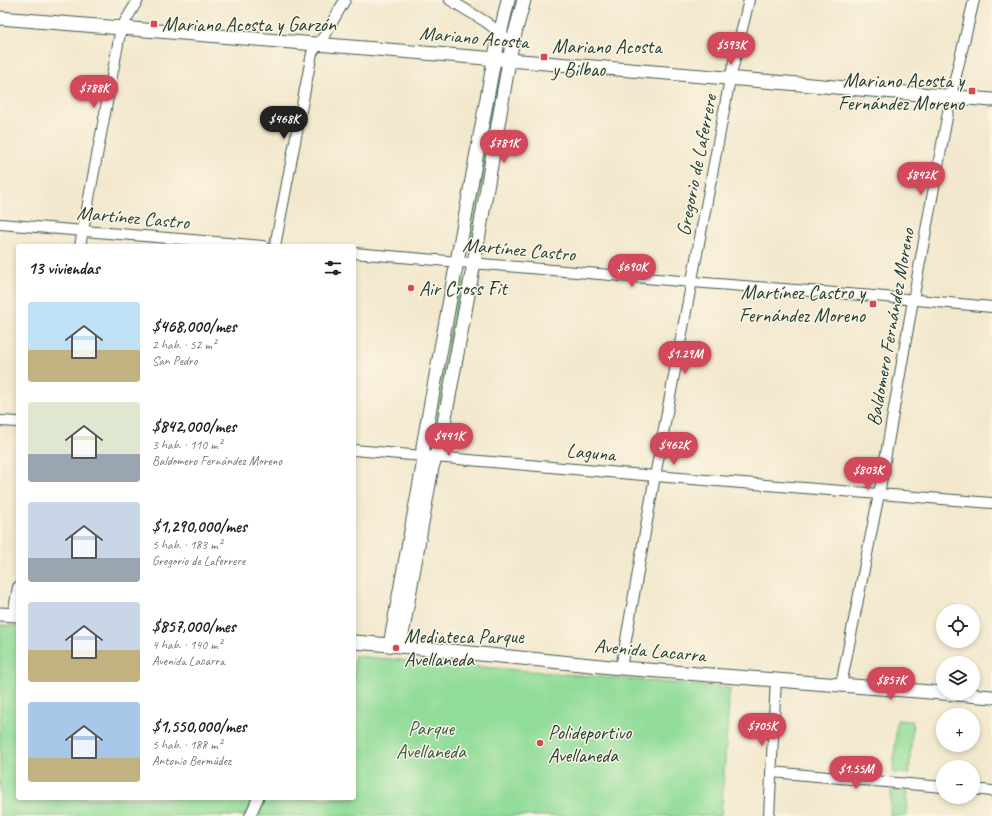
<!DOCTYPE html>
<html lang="es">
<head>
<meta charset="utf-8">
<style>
  :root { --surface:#fff; --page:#f2f2f2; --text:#222; --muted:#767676; --accent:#d1495b }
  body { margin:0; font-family:Caveat,sans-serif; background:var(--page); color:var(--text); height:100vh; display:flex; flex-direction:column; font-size:15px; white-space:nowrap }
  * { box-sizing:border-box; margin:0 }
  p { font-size:13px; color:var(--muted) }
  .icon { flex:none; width:22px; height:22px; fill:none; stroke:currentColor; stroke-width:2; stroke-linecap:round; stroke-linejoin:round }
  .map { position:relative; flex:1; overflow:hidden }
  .sheet { position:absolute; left:16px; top:244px; width:340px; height:556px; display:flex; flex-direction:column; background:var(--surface); border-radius:4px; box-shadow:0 2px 6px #0003 }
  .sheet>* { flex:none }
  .fabs { position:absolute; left:936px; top:604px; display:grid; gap:8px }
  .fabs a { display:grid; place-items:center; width:44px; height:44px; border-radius:50%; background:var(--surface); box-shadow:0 2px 6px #0003; font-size:20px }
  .price { position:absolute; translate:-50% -34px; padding:0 9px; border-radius:14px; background:var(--accent); color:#fff; font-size:13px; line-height:26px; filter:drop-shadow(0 1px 2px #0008) }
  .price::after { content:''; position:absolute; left:50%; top:24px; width:12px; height:9px; margin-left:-6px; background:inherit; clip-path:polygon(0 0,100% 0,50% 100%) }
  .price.current { background:#222; color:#fff }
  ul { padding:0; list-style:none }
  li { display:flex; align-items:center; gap:12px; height:100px; padding:0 12px }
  li span { display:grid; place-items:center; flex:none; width:112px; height:80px; border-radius:4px; color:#555 }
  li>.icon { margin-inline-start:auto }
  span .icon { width:48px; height:48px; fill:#fffc; stroke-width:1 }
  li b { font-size:17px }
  h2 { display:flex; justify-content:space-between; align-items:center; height:48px; padding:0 12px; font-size:17px }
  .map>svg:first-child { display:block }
  .green { fill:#91dc98; stroke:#588c66 }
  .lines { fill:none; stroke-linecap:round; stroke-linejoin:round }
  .minor-casing { stroke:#3f574b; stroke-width:12 }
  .tertiary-casing { stroke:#3f574b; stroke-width:15 }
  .minor { stroke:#fff; stroke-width:10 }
  .tertiary { stroke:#fff; stroke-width:13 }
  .poi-dot { fill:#d1495b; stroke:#fcf5e5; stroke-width:1.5 }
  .labels { text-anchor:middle; stroke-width:3; stroke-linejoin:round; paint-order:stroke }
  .poi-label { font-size:20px; fill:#1f3d34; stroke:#fcf5e5; text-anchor:start }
  .street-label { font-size:20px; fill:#1f3d34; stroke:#fcf5e5 }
  .park-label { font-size:20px; fill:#365d48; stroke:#fcf5e5 }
</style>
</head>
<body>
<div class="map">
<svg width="992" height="816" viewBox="0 0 992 816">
  <rect width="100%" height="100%" fill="#fcf5e5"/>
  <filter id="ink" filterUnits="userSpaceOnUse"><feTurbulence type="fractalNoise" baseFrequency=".025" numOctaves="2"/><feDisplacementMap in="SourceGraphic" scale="8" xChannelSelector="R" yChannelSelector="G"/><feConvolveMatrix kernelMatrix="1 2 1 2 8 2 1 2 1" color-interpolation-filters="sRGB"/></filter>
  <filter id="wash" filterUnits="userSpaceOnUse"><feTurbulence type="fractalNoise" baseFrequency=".012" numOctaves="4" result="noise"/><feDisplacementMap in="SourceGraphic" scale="16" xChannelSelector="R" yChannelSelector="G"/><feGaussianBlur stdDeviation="0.9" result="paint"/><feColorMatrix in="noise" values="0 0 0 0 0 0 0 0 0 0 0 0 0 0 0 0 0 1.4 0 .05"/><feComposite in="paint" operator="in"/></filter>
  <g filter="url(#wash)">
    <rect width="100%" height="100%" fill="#f3e8cd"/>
    <g class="green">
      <polygon points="496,77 501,78 471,247 466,247"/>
      <polygon points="459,279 461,279 465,282 435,438 431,438"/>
      <polygon points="0,625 18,626 18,798 354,798 354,656 730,688 721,816 0,816"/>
      <polygon points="897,720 913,721 909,774 893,773"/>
      <polygon points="891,790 908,791 906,816 890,816"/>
    </g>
  </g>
  <g filter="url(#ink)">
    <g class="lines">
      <defs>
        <g id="minor">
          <polyline points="450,0 486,22 504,36"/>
          <polyline points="0,224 263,246"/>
          <polyline points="80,246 121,28 138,0"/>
          <polyline points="275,246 312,53 324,36 345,0"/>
          <polyline points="354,253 692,282 874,296 992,307"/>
          <polyline points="0,421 18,422"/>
          <polyline points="354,450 655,476 992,503"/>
          <polyline points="13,615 18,587"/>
          <polyline points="621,668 655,476 730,79 749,0"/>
          <polyline points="841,685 879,494 913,300 951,96 974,0"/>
          <polyline points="771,772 943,787"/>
          <polyline points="973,789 992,791"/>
          <polyline points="250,816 258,798"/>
          <polyline points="769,816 776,679"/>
        </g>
        <g id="tertiary">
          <polyline points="0,18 992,100"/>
          <polyline points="0,614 18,615"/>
          <polyline points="354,642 390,645 621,668 943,693"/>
          <polyline points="390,645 423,466 423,446 494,60 508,0"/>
          <polyline points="400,646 432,467 440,444 474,263 512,44 524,0"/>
          <polyline points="944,693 992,697"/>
        </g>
      </defs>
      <use href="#minor" class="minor-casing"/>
      <use href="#tertiary" class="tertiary-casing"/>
      <use href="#minor" class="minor"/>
      <use href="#tertiary" class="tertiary"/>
    </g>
  </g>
  <g class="poi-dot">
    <rect x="150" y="20" width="8" height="8" rx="2"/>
    <rect x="540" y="53" width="8" height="8" rx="2"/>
    <rect x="968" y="87" width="8" height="8" rx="2"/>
    <circle cx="411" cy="288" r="4"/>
    <rect x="869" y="300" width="8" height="8" rx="2"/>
    <circle cx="396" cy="648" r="4"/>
    <circle cx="540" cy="743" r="4"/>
  </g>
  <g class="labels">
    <g class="poi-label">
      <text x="162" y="31">Mariano Acosta y Garzón</text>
      <text x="552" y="53">Mariano Acosta<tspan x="552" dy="23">y Bilbao</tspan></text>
      <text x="964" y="87" text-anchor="end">Mariano Acosta y<tspan x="964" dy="23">Fernández Moreno</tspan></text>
      <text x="419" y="295">Air Cross Fit</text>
      <text x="865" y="299" text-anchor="end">Martínez Castro y<tspan x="865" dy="23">Fernández Moreno</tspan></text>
      <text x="404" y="643">Mediateca Parque<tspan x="404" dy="23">Avellaneda</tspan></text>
      <text x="548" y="739">Polideportivo<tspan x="548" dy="23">Avellaneda</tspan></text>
    </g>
    <g class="street-label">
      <text transform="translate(474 37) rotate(5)" y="7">Mariano Acosta</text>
      <text transform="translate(696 165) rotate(-79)" y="7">Gregorio de Laferrere</text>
      <text transform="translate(133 217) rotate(5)" y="7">Martínez Castro</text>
      <text transform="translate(519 249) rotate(5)" y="7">Martínez Castro</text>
      <text transform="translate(890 327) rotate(-80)" y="7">Baldomero Fernández Moreno</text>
      <text transform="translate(591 452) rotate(5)" y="7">Laguna</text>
      <text transform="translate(650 650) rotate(5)" y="7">Avenida Lacarra</text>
    </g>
    <g class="park-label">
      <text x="431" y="735">Parque<tspan x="431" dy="23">Avellaneda</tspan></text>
    </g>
  </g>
</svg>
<div class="fabs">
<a><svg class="icon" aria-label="locate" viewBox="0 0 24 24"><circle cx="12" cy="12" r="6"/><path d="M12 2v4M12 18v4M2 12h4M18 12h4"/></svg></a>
<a><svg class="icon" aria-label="layers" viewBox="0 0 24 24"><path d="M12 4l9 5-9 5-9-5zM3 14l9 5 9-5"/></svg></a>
<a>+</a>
<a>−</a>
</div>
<b class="price" style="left:731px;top:66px">$593K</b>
<b class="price" style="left:94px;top:109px">$788K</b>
<b class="price current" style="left:284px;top:140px">$468K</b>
<b class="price" style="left:504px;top:164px">$781K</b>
<b class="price" style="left:921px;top:196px">$842K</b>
<b class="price" style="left:632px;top:288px">$690K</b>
<b class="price" style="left:685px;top:375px">$1.29M</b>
<b class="price" style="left:449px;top:457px">$441K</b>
<b class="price" style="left:674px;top:466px">$462K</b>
<b class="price" style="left:868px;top:491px">$803K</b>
<b class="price" style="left:891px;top:701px">$857K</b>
<b class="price" style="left:762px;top:747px">$705K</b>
<b class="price" style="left:856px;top:790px">$1.55M</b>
<section class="sheet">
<h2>13 viviendas<svg class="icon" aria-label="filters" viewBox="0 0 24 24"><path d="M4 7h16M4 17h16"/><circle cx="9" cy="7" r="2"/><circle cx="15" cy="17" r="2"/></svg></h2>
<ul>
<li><span style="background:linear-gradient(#bfe0f5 60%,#c2b280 0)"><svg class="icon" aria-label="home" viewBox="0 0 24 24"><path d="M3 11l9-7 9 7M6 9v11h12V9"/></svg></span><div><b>$468,000/mes</b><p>2 hab. · 52 m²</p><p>San Pedro</p></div></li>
<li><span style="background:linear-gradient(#dfe7d0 65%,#9aa5b1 0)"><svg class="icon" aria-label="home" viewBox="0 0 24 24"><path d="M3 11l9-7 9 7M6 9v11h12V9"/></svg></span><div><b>$842,000/mes</b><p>3 hab. · 110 m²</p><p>Baldomero Fernández Moreno</p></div></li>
<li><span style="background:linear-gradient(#c9d6e8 70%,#9aa5b1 0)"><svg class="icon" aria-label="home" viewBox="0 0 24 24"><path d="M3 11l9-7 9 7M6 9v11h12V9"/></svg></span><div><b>$1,290,000/mes</b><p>5 hab. · 183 m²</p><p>Gregorio de Laferrere</p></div></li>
<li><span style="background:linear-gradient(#c9d6e8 60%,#c2b280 0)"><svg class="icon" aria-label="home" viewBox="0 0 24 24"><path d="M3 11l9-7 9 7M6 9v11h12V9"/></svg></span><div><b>$857,000/mes</b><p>4 hab. · 140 m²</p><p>Avenida Lacarra</p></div></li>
<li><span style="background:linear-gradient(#a9c7e8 70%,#c2b280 0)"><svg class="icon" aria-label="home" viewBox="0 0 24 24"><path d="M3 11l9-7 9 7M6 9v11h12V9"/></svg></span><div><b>$1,550,000/mes</b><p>5 hab. · 188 m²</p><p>Antonio Bermúdez</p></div></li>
</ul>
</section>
</div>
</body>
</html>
